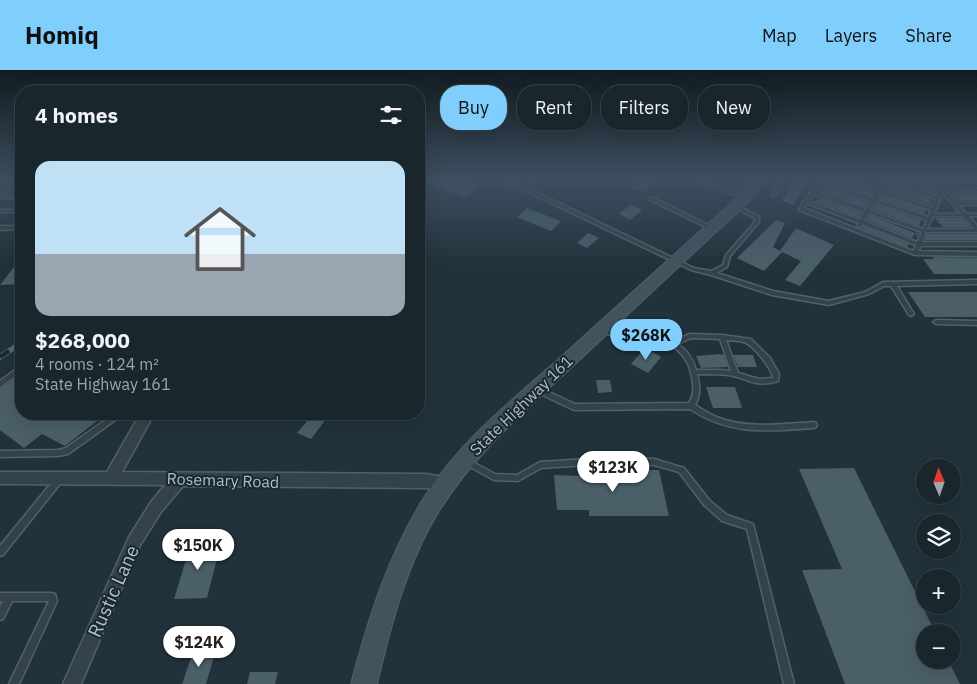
<!DOCTYPE html>
<html lang="en">
<head>
<meta charset="utf-8">
<style>
  :root { --surface:#19262c; --page:#263238; --text:#f1f3f6; --muted:#9fa5a9; --line:#374348; --accent:#7fcefc }
  body { margin:0; font-family:"IBM Plex Sans",sans-serif; background:var(--page); color:var(--text); height:100vh; display:flex; flex-direction:column; font-size:19px; white-space:nowrap }
  * { box-sizing:border-box; margin:0 }
  p { font-size:16px; color:var(--muted) }
  .icon { flex:none; width:28px; height:28px; fill:none; stroke:currentColor; stroke-width:2; stroke-linecap:round; stroke-linejoin:round }
  .map { position:relative; flex:1; overflow:hidden }
  .details { position:absolute; left:15px; top:15px; width:410px; height:335px; display:flex; flex-direction:column; background:var(--surface); border-radius:20px; box-shadow:0 5px 20px #0002,0 0 0 1px var(--line) }
  .details>* { flex:none }
  .guide { position:absolute; left:440px; top:15px; width:461px; height:45px; display:flex; gap:10px }
  .needle { width:32px; rotate:358deg }
  .tools { position:absolute; left:916px; top:389px; display:grid; gap:10px }
  .tools a { display:grid; place-items:center; width:45px; height:45px; border-radius:50%; background:var(--surface); box-shadow:0 5px 20px #0002,0 0 0 1px var(--line); font-size:25px }
  .price { position:absolute; translate:-50% -42px; padding:0 11px; border-radius:18px; background:#fff; color:#222; font-size:16px; line-height:32px; filter:drop-shadow(0 1px 2px #0008) }
  .price::after { content:''; position:absolute; left:50%; top:30px; width:15px; height:11px; margin-left:-8px; background:inherit; clip-path:polygon(0 0,100% 0,50% 100%) }
  .price.selected { background:var(--accent); color:#111 }
  ul { padding:0; list-style:none }
  li { display:grid; align-content:center; gap:10px; height:265px; padding:0 20px }
  li span { display:grid; place-items:center; height:155px; border-radius:15px; color:#555 }
  li>.icon { margin-inline-start:auto }
  span .icon { width:90px; height:90px; fill:#fffc; stroke-width:1 }
  li b { font-size:21px }
  h2 { display:flex; justify-content:space-between; align-items:center; height:60px; padding:0 20px; font-size:21px }
  .chip { padding:0 18px; border-radius:20px; background:var(--surface); box-shadow:0 5px 20px #0002,0 0 0 1px var(--line); font-size:18px; line-height:45px }
  .chip.selected { background:var(--accent); color:#111 }
  header { display:flex; align-items:center; gap:30px; box-sizing:border-box; height:70px; padding:0 25px; background:var(--accent); color:#111 }
  header strong { font-size:24px }
  nav { display:flex; gap:28px; margin-inline-start:auto; font-size:18px }
  .map>svg:first-child { display:block }
  .building { fill:#4b5f69 }
  .lines { fill:none; stroke-linecap:round; stroke-linejoin:round }
  .lane-casing { stroke:#526169; stroke-width:3 }
  .street-casing { stroke:#526169; stroke-width:3 }
  .secondary-casing { stroke:#526169; stroke-width:2 }
  .lane { fill:#34434b; fill-rule:evenodd }
  .street { fill:#34434b; fill-rule:evenodd }
  .secondary { fill:#42535e; fill-rule:evenodd }
  .rail-casing { stroke:#566972; stroke-width:5.5 }
  .rail { stroke:#1a2830; stroke-width:4; stroke-dasharray:11; stroke-linecap:butt }
  .labels { text-anchor:middle; stroke-width:4; stroke-linejoin:round; paint-order:stroke }
  .street-label { font-size:16px; fill:#afbec7; stroke:#1a2830 }
  .near-street-label { font-size:19px; fill:#afbec7; stroke:#1a2830 }
</style>
</head>
<body>
<header>
<strong>Homiq</strong>
<nav><a>Map</a><a>Layers</a><a>Share</a></nav>
</header>
<div class="map">
<svg width="977" height="614" viewBox="0 0 977 614">
  <rect width="100%" height="100%" fill="#21323b"/>
  <g class="building">
    <polygon points="424,110 464,110 479,116 466,127"/>
    <polygon points="639,110 657,110 643,122 630,117"/>
    <polygon points="793,110 806,112 794,135 782,131"/>
    <polygon points="832,110 840,110 873,123 872,126 830,112"/>
    <polygon points="910,114 925,114 937,119 935,123"/>
    <polygon points="889,116 932,130 930,134 886,120"/>
    <polygon points="826,118 868,132 865,137 823,121"/>
    <polygon points="950,122 977,123 977,131 958,130"/>
    <polygon points="881,125 926,140 924,144 880,129"/>
    <polygon points="819,128 862,143 859,148 816,131"/>
    <polygon points="631,134 642,140 630,150 619,144"/>
    <polygon points="876,134 921,150 919,156 873,140"/>
    <polygon points="527,138 561,151 551,161 517,147"/>
    <polygon points="870,145 915,163 919,163 917,167 915,163 912,168 867,150"/>
    <polygon points="935,148 962,148 970,157 943,157"/>
    <polygon points="776,150 785,153 773,177 780,181 796,158 834,175 800,216 785,210 801,191 782,182 764,201 737,188"/>
    <polygon points="863,156 909,174 907,177 862,159"/>
    <polygon points="588,163 599,168 587,178 577,173"/>
    <polygon points="927,164 977,164 977,170 925,170"/>
    <polygon points="933,187 977,188 977,204 934,204 923,189 934,189"/>
    <polygon points="21,196 21,214 0,215 14,197"/>
    <polygon points="908,222 977,222 977,247 925,247"/>
    <polygon points="645,278 661,287 648,303 631,294"/>
    <polygon points="720,284 724,285 728,297 701,298 696,286"/>
    <polygon points="733,285 753,285 757,297 738,297"/>
    <polygon points="21,304 21,344 106,344 65,376 42,364 24,378 0,360 0,319"/>
    <polygon points="596,310 610,310 612,322 598,323"/>
    <polygon points="706,317 735,317 742,338 713,338"/>
    <polygon points="313,344 330,344 311,369 297,363"/>
    <polygon points="854,398 935,562 925,562 925,590 948,590 960,614 845,614 802,500 842,499 799,399"/>
    <polygon points="583,399 659,400 669,446 589,446 589,440 557,440 554,405 584,406"/>
    <polygon points="221,473 207,528 174,529 191,474"/>
    <polygon points="193,582 215,583 206,614 182,614"/>
    <polygon points="250,602 278,602 275,614 247,614"/>
  </g>
  <g class="lines">
    <defs>
      <g id="lane">
        <polygon points="13,110 17,110 3,126 21,126 21,128 0,128 0,123"/>
        <polygon points="499,110 505,110 530,119 529,110 533,110 534,121 694,198 711,201 723,195 726,185 755,152 755,148 733,137 735,136 737,136 759,146 759,152 730,186 727,197 717,203 773,221 829,231 865,222 883,212 977,210 977,214 897,216 914,244 911,246 909,245 891,216 884,216 869,224 829,235 772,225 711,205 691,200 530,123"/>
        <polygon points="695,110 701,110 747,127 745,128 743,128"/>
        <polygon points="780,110 784,110 775,126 771,126 771,125"/>
        <path d="M813 110H819L873 128 876 122 842 110H848L878 120 882 112 878 110H926L929 111 930 110H977V112H933L945 116V118L977 119V121L946 120 956 132 977 133V135H958L966 144H977V146H969L977 156V162H926L922 172H977V176H921L918 181 977 182V186L915 185 799 140V139L818 112ZM886 112H888V114L936 129 932 137 882 121ZM893 112H925L940 118 937 126ZM821 114 871 131 866 139 816 121ZM880 123 931 140 928 147 877 130ZM943 123 961 144H934ZM814 124 865 142 860 150 809 131ZM875 132 927 150 923 159 870 141ZM807 133 858 153 857 156V157H861L862 154 916 175 913 181 804 138ZM869 143 922 162 917 172 864 151ZM933 146H963L974 159H927Z"/>
        <polygon points="650,128 654,128 714,158 712,160 710,159 650,130"/>
        <rect x="0" y="140" width="21" height="2"/>
        <polygon points="0,156 21,156 21,159 0,160"/>
        <polygon points="936,250 977,251 977,255 936,254 933,252"/>
        <path d="M599 260 645 264 659 267 673 271 690 264 722 265 751 269 770 288 779 304 778 311C755 318 750 309 729 305 718 304 708 304 697 304 700 316 701 324 695 335 703 340 711 345 719 348 749 359 783 354 814 352L816 353 817 355 816 357 814 358C767 361 731 366 690 339L574 340 536 322 535 320 536 318 538 317 575 334 689 333C695 324 694 314 691 303 690 299 689 295 687 292 673 264 628 266 601 264H599L598 262ZM691 268 720 269 731 301 720 300H696C693 288 687 281 678 274ZM726 270C732 271 740 270 746 273 754 276 772 299 773 308L759 309 738 303Z"/>
        <polygon points="19,297 21,297 21,302 0,317 0,311"/>
        <polygon points="114,344 122,344 121,346 68,384 58,386 0,387 0,381 58,380 66,378"/>
        <polygon points="619,387 654,389 684,398 710,431 727,445 753,454 794,614 784,614 747,459 722,451 704,435 679,402 654,395 619,393 541,398 518,411 494,410 465,394 463,392 465,390 467,389 469,390 495,404 517,405 540,392"/>
        <polygon points="60,405 63,406 64,408 63,410 3,485 0,486 0,476 57,406"/>
        <polygon points="0,523 52,523 55,524 57,531 19,614 9,614 49,531 12,531 3,549 0,550 0,537 3,531 0,531"/>
      </g>
      <polygon id="street" points="140,344 154,344 122,402 425,404 451,408 453,413 451,418 446,420 425,418 183,416 161,442 139,477 81,614 63,614 129,467 151,432 165,415 0,414 0,402 107,402"/>
      <path id="secondary" d="M752 110H764L749 132C690 185 633 240 575 294 526 340 475 383 439 441 407 493 391 554 377 614H351C368 550 388 485 424 428 459 372 511 331 560 288 620 234 679 180 739 126Z"/>
    </defs>
    <use href="#lane" class="lane-casing"/>
    <use href="#street" class="street-casing"/>
    <use href="#secondary" class="secondary-casing"/>
    <use href="#lane" class="lane"/>
    <use href="#street" class="street"/>
    <use href="#secondary" class="secondary"/>
    <defs>
      <polyline id="rail" points="0,287 21,273"/>
    </defs>
    <use href="#rail" class="rail-casing"/>
    <use href="#rail" class="rail"/>
  </g>
  <linearGradient id="sky" x2="0" y2="1"><stop stop-color="#121c20"/><stop offset="0.56" stop-color="#3d4f60"/><stop offset="1" stop-color="#3d4f60" stop-opacity="0"/></linearGradient>
  <rect width="977" height="196" fill="url(#sky)"/>
  <g class="labels">
    <g class="street-label">
      <text transform="translate(521 335) rotate(-44)" y="6">State Highway 161</text>
      <text transform="translate(223 410) rotate(2)" y="6">Rosemary Road</text>
    </g>
    <g class="near-street-label">
      <text transform="translate(113 521) rotate(-66)" y="7">Rustic Lane</text>
    </g>
  </g>
</svg>
<div class="tools">
<a><svg class="needle" viewBox="-14 -14 28 28"><path d="M0-13l5 13h-10z" fill="#e53935"/><path d="M0 13l5-13h-10z" fill="#9fa5a9"/></svg></a>
<a><svg class="icon" aria-label="layers" viewBox="0 0 24 24"><path d="M12 4l9 5-9 5-9-5zM3 14l9 5 9-5"/></svg></a>
<a>+</a>
<a>−</a>
</div>
<b class="price selected" style="left:646px;top:291px">$268K</b>
<b class="price" style="left:613px;top:423px">$123K</b>
<b class="price" style="left:198px;top:501px">$150K</b>
<b class="price" style="left:199px;top:598px">$124K</b>
<div class="guide">
<a class="chip selected">Buy</a>
<a class="chip">Rent</a>
<a class="chip">Filters</a>
<a class="chip">New</a>
</div>
<section class="details">
<h2>4 homes<svg class="icon" aria-label="filters" viewBox="0 0 24 24"><path d="M4 7h16M4 17h16"/><circle cx="9" cy="7" r="2"/><circle cx="15" cy="17" r="2"/></svg></h2>
<ul>
<li><span style="background:linear-gradient(#bfe0f5 60%,#9aa5b1 0)"><svg class="icon" aria-label="home" viewBox="0 0 24 24"><path d="M3 11l9-7 9 7M6 9v11h12V9"/></svg></span><div><b>$268,000</b><p>4 rooms · 124 m²</p><p>State Highway 161</p></div></li>
</ul>
</section>
</div>
</body>
</html>
